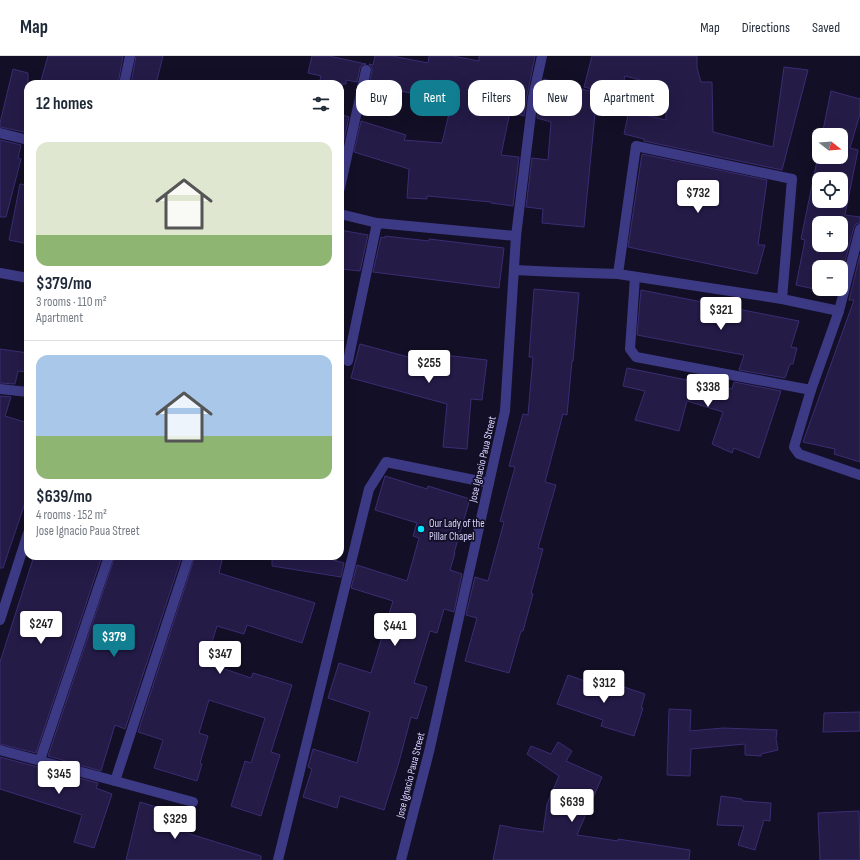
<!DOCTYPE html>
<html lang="en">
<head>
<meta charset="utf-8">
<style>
  :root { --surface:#fff; --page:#f6f6f7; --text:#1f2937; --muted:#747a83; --line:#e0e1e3; --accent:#117e91 }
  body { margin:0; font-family:"Sofia Sans Condensed",sans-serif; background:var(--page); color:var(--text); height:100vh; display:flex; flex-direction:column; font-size:15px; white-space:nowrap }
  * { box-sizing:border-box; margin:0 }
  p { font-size:13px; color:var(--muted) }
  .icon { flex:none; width:22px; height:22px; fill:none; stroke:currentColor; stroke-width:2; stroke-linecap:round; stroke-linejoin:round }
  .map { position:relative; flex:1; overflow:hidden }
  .side { position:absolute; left:24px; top:24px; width:320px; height:480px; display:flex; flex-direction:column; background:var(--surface); border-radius:12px; box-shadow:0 4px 16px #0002 }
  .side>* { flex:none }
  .banner { position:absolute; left:356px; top:24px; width:380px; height:36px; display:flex; gap:8px }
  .needle { width:26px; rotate:107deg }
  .tools { position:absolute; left:812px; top:72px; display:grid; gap:8px }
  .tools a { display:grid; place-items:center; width:36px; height:36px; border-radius:8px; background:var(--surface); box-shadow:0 4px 16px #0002; font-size:20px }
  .price { position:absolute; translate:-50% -34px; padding:0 9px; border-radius:4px; background:#fff; color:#222; font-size:13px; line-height:26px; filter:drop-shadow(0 1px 2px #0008) }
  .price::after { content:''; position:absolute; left:50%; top:24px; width:12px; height:9px; margin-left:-6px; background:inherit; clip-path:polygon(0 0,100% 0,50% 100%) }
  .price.active { background:var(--accent); color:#fff }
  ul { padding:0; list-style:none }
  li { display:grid; align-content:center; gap:8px; height:212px; padding:0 12px }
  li+li { border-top:1px solid var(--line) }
  li span { display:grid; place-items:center; height:124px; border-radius:12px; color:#555 }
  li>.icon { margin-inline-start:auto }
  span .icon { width:72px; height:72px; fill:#fffc; stroke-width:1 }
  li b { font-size:17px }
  h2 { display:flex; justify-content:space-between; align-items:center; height:48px; padding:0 12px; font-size:17px }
  .tag { padding:0 14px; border-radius:12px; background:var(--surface); box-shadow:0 4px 16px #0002; font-size:14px; line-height:36px }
  .tag.active { background:var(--accent); color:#fff }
  header { display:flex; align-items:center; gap:24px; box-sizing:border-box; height:56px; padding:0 20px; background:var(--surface); border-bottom:1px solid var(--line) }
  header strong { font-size:19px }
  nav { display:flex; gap:22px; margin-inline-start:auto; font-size:14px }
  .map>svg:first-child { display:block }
  .building { fill:#241b47; stroke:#3b2d73; fill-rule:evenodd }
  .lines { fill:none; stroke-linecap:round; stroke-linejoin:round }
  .minor { stroke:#3d3a85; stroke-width:10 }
  .poi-dot { fill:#00e5ff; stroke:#130f26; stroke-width:1.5 }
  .labels { text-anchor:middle; stroke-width:3.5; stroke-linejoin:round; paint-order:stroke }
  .street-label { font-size:11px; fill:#d9d4ff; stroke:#130f26 }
  .poi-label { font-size:11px; fill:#d9d4ff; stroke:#130f26; text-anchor:start }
</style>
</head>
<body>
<header>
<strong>Map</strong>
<nav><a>Map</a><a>Directions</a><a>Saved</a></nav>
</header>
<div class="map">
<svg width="860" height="804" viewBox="0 0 860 804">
  <rect width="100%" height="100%" fill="#130f26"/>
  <g class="building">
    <polygon points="48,0 123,0 118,28 40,28"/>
    <polygon points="136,0 163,0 156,28 131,28"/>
    <polygon points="312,0 329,0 366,8 362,9 360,12 357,26 346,24 346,28 319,28 321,20 308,17"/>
    <polygon points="375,0 392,0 428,7 429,0 453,0 479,5 479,0 535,0 527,40 524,60 510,56 501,99 519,101 513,150 491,147 491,146 427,140 427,143 407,142 409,113 354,96 361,65 406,79 404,84 442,87 452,45 369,29 372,15 372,12 369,8 373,9"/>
    <polygon points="592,0 697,0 697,12 701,26 712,26 713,76 773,91 784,11 808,14 782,114 644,85 644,83 624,78 629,55 666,64 666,31 625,20 620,40 584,31"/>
    <polygon points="13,13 28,17 28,60 24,76 0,71 0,67"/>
    <polygon points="544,23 597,37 584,171 542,167 543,153 526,151 532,102 548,104 551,66 537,62 539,42"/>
    <path d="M831 35 860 43V58L850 92 858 94 845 159 860 161V167L856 168 854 171 841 221V211H819V233H838L837 238 796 229 805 184 801 183 819 95V101H841V79H822ZM819 123H841V145H819ZM819 167H841V189H819Z"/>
    <polygon points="340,58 349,61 342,93 340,92"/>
    <polygon points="0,84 21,89 18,102 21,103 6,161 0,161"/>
    <polygon points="642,98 767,124 758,189 765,189 757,218 628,191"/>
    <polygon points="20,128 28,129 28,188 9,184"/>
    <polygon points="340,174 368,179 360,215 340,213"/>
    <polygon points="385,180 429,185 429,183 504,192 499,232 373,216 381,181 385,182"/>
    <polygon points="860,199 860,406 834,398 835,393 803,386 854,244 849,244"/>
    <polygon points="534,233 579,237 573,305 572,305 567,359 563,358 545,426 556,429 538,492 543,493 531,537 533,538 523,575 521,575 509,617 465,605 477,562 466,559 475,521 488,525 504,466 500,465 515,411 509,410 523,358 528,359 533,301 529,301"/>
    <polygon points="641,234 799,265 791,291 797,292 793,308 790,308 785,322 739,314 744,299 637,279"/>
    <polygon points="360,288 434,308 436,298 487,304 482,344 471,343 467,393 443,391 447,348 351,322"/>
    <polygon points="0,293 28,297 28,316 18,315 15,328 0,327"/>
    <polygon points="627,312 732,333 734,326 781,335 759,402 734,392 732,397 712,388 723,356 687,345 679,375 635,364 645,335 623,330"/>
    <polygon points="0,340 11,341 5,360 28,367 28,438 3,512 0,512"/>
    <polygon points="385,420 427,433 428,430 470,443 454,497 455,497 450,514 462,518 454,556 444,553 437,577 430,575 414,627 427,631 417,663 411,661 399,706 384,754 340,740 337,752 303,741 312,713 308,711 313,693 357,707 370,656 328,642 339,607 371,617 393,545 351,532 357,509 407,525 419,482 413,480 417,467 375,454"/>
    <polygon points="34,500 102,500 36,697 0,688 0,606"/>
    <polygon points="115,500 182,500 125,673 115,669 101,715 48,700"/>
    <polygon points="195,500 223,500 219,517 315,547 302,587 247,569 244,578 217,570 207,602 221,606 219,611 251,622 253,617 292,629 271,696 280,699 261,760 231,750 245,705 251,707 265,662 209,644 199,677 208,680 200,707 202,708 197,725 154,712 163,684 138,676"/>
    <polygon points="272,500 319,500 344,507 341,521 272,510"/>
    <polygon points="568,619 610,634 612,627 645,638 641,652 643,652 634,680 601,670 603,664 557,648"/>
    <polygon points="669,653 691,654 690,675 723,672 777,674 776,683 778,694 761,698 761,700 745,699 745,688 691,693 690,720 667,719"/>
    <polygon points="860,656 860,675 823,676 824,657"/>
    <polygon points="558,686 572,695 566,705 602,721 577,779 618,785 618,783 690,794 689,804 493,804 500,769 514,772 543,776 547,748 559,720 527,698 531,690 551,698"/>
    <polygon points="0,701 98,727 96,732 112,738 94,792 74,786 82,759 0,733"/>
    <polygon points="721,740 742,743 742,745 771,747 770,765 764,764 755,794 738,789 744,770 717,769"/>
    <polygon points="140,746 192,762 187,777 261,800 261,804 126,804"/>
    <polygon points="859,755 860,804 820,804 818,757"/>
  </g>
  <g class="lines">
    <g class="minor">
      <polyline points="124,28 130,0"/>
      <polyline points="0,77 28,84"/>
      <polyline points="340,132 366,14"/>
      <polyline points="340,158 377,167 516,180"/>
      <polyline points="860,173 839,255 811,334 794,391 799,398 860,419"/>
      <polyline points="514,214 557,216 618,218 782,243 839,255"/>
      <polyline points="0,217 28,222"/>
      <polyline points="618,218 636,90 792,123 782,243"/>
      <polyline points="635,221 630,293 636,301 811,334"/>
      <polyline points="348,305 377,167"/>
      <polyline points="0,333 28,336"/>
      <polyline points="0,564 28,477"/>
      <polyline points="0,694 193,746"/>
      <polyline points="40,704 109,500"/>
      <polyline points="115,725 189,500"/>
      <polyline points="278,804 369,433 386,406 489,427"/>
      <polyline points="401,804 429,696 505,355 516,180 533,41 542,0"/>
    </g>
  </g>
  <circle class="poi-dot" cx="421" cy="473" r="4"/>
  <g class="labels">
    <g class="street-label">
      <text transform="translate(482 403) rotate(-77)" y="4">Jose Ignacio Paua Street</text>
      <text transform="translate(410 719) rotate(-76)" y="4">Jose Ignacio Paua Street</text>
    </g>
    <g class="poi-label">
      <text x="429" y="471">Our Lady of the<tspan x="429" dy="13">Pillar Chapel</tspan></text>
    </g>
  </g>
</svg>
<div class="tools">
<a><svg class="needle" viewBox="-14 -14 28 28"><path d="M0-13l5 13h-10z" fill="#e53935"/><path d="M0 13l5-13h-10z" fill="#747a83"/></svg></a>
<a><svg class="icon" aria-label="locate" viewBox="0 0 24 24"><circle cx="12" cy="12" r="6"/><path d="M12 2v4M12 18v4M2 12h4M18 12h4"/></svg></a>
<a>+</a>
<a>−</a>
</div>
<b class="price" style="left:698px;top:158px">$732</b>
<b class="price" style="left:721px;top:275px">$321</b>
<b class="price" style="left:429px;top:328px">$255</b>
<b class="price" style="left:708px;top:352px">$338</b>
<b class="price" style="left:41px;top:589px">$247</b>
<b class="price" style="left:395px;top:591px">$441</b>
<b class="price active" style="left:114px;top:602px">$379</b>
<b class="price" style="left:220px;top:619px">$347</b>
<b class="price" style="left:604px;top:648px">$312</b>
<b class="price" style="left:59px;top:739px">$345</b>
<b class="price" style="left:572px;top:767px">$639</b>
<b class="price" style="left:175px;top:784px">$329</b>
<div class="banner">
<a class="tag">Buy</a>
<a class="tag active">Rent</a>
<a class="tag">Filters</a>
<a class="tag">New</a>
<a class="tag">Apartment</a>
</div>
<section class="side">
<h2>12 homes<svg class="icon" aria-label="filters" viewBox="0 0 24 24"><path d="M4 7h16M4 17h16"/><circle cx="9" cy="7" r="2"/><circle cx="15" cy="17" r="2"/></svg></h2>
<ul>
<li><span style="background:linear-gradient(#dfe7d0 75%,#8fb573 0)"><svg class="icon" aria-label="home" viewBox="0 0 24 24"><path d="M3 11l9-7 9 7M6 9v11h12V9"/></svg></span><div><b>$379/mo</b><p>3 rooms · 110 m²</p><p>Apartment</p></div></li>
<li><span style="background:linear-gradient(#a9c7e8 65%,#8fb573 0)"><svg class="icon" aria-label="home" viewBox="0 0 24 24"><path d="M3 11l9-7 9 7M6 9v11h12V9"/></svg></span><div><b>$639/mo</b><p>4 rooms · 152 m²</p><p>Jose Ignacio Paua Street</p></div></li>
</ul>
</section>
</div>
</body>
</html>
